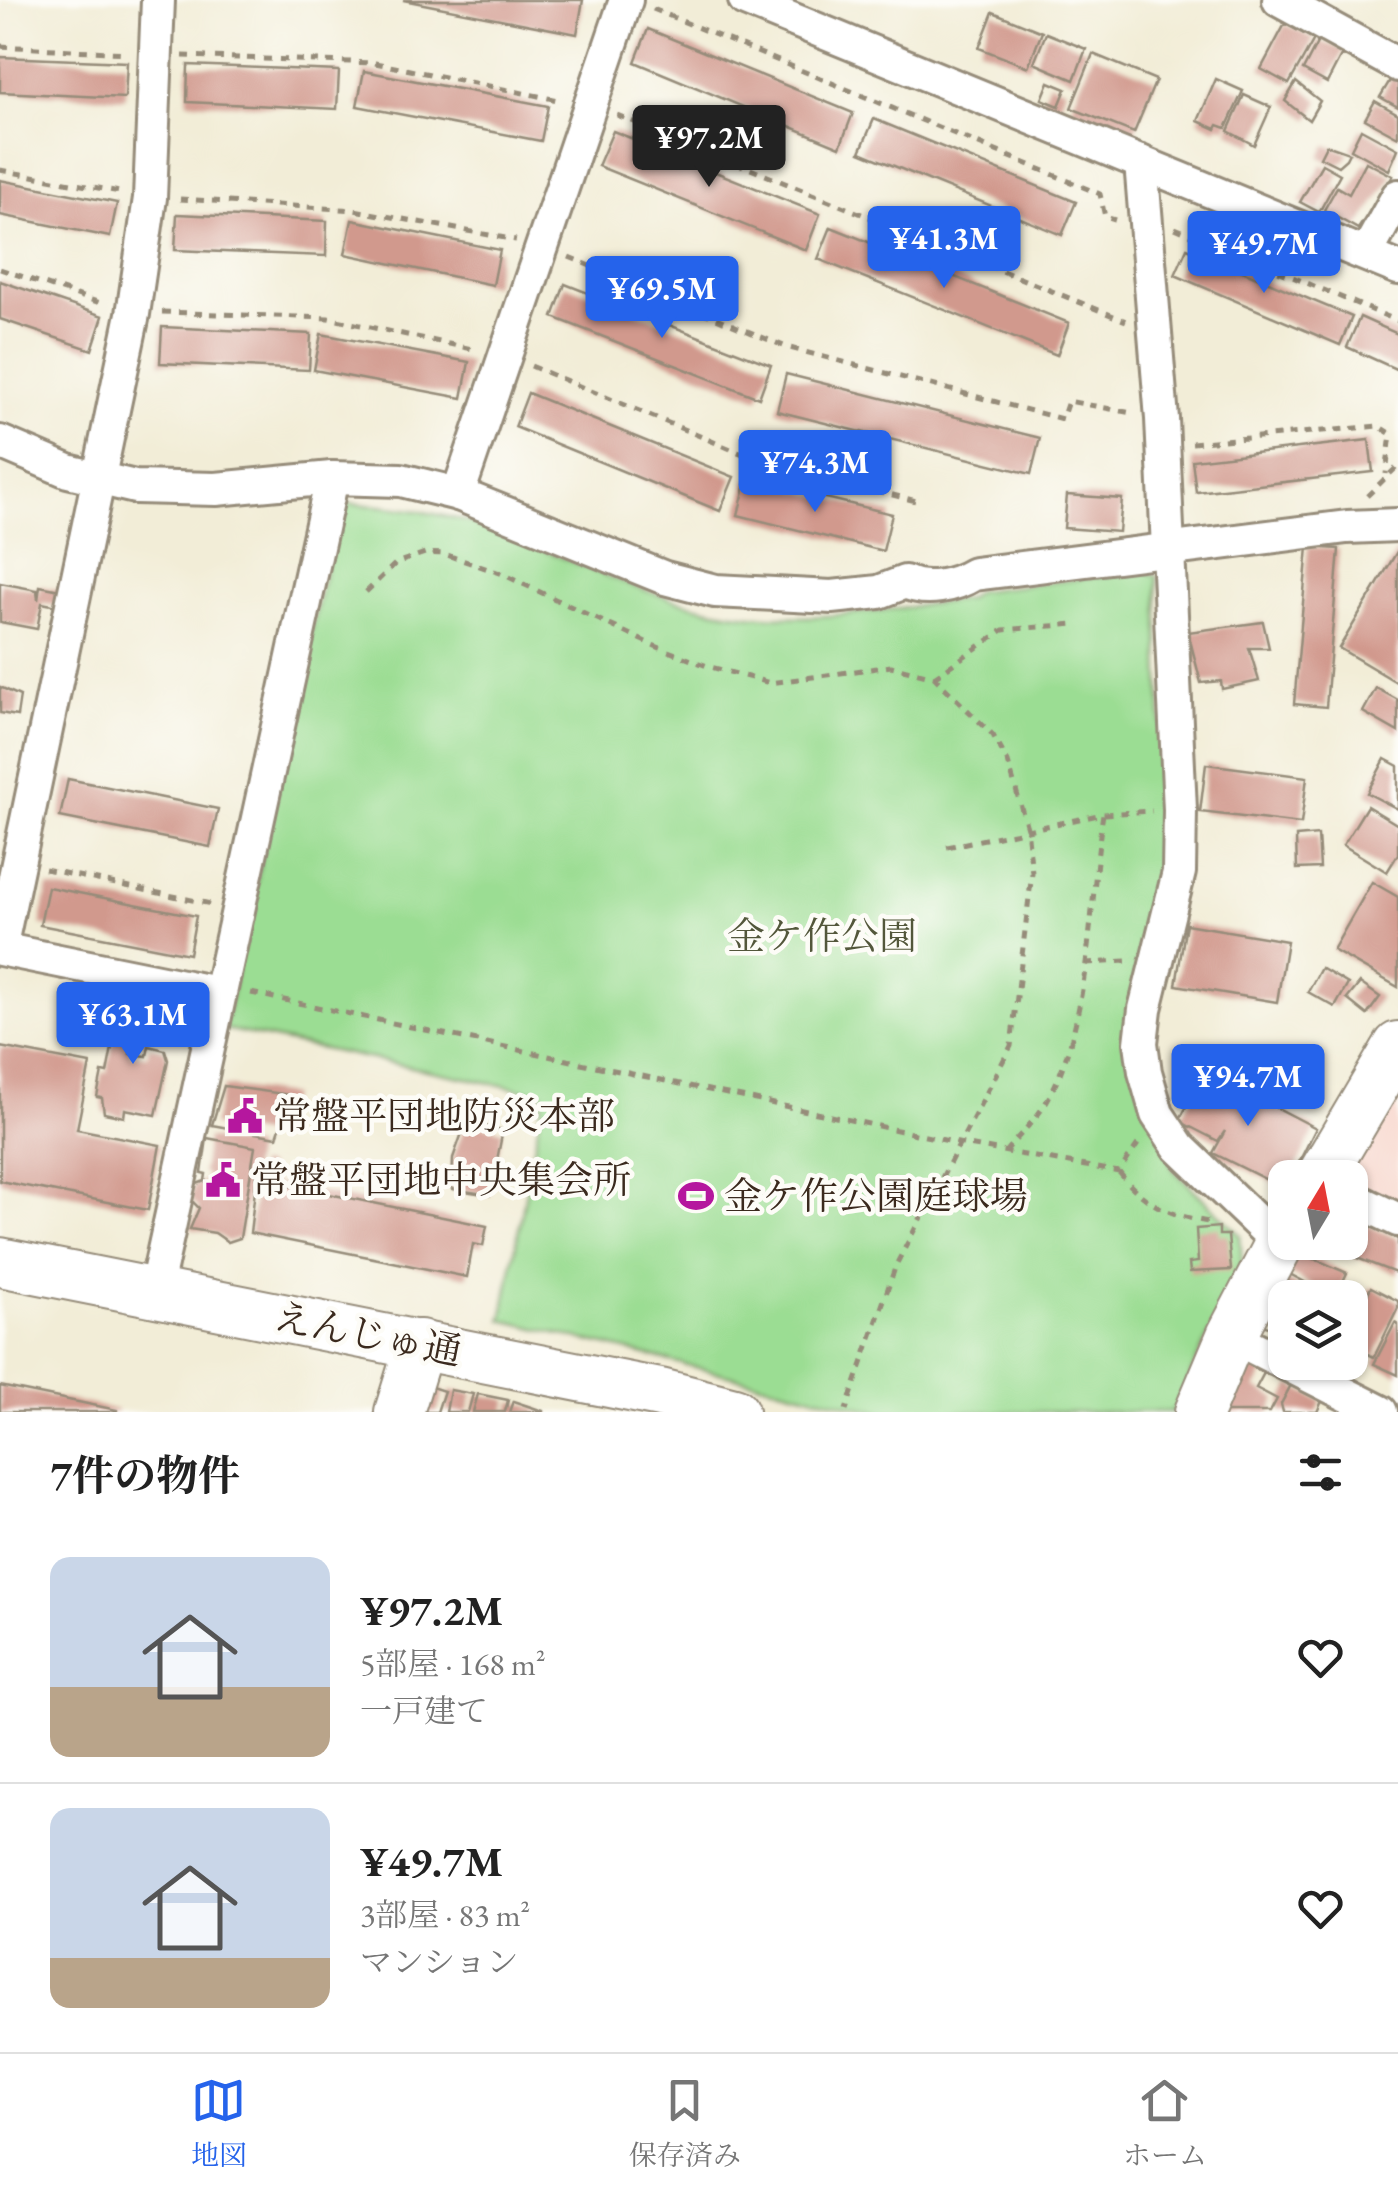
<!DOCTYPE html>
<html lang="ja">
<head>
<meta charset="utf-8">
<style>
  :root { --surface:#fff; --page:#f2f2f2; --text:#222; --muted:#767676; --line:#e0e0e0; --accent:#2563eb }
  body { margin:0; font-family:"EB Garamond","Noto Serif JP",serif; background:var(--page); color:var(--text); height:100vh; display:flex; flex-direction:column; font-size:38px; white-space:nowrap }
  * { box-sizing:border-box; margin:0 }
  p { font-size:32px; color:var(--muted) }
  .icon { flex:none; width:55px; height:55px; fill:none; stroke:currentColor; stroke-width:2; stroke-linecap:round; stroke-linejoin:round }
  .map { position:relative; height:1412px; overflow:hidden }
  .drawer { display:flex; flex-direction:column; background:var(--surface); flex:1 }
  .drawer>* { flex:none }
  .needle { width:65px; rotate:10deg }
  .controls { position:absolute; left:1268px; top:1160px; display:grid; gap:20px }
  .controls a { display:grid; place-items:center; width:100px; height:100px; border-radius:20px; background:var(--surface); box-shadow:0 2px 8px #0004; font-size:50px }
  .price { position:absolute; translate:-50% -85px; padding:0 22px; border-radius:10px; background:var(--accent); color:#fff; font-size:32px; line-height:65px; filter:drop-shadow(0 2px 5px #0008) }
  .price::after { content:''; position:absolute; left:50%; top:60px; width:30px; height:22px; margin-left:-15px; background:inherit; clip-path:polygon(0 0,100% 0,50% 100%) }
  .price.current { background:#222; color:#fff }
  ul { padding:0; list-style:none }
  li { display:flex; align-items:center; gap:30px; height:250px; padding:0 50px }
  li+li { border-top:2px solid var(--line) }
  li span { display:grid; place-items:center; flex:none; width:280px; height:200px; border-radius:20px; color:#555 }
  li>.icon { margin-inline-start:auto }
  span .icon { width:120px; height:120px; fill:#fffc; stroke-width:1 }
  li b { font-size:42px }
  h2 { display:flex; justify-content:space-between; align-items:center; height:120px; padding:0 50px; font-size:42px }
  .menu { display:flex; justify-content:space-around; align-items:center; height:140px; border-top:2px solid var(--line); background:var(--surface); font-size:28px; color:var(--muted) }
  .menu a { display:grid; justify-items:center; gap:5px }
  .menu .current { color:var(--accent) }
  .map>svg:first-child { display:block }
  .built { fill:#f7d1c7 }
  .green { fill:#9bdd93; stroke:#6b8458; stroke-width:2.5 }
  .building { fill:#d1998d }
  .lines { fill:none; stroke-linecap:round; stroke-linejoin:round }
  .street-casing { stroke:#968c7a; stroke-width:38 }
  .secondary-casing { stroke:#968c7a; stroke-width:52 }
  .path { stroke:#968c7a; stroke-width:5; stroke-dasharray:8 8; stroke-linecap:butt }
  .street { stroke:#fff; stroke-width:32 }
  .secondary { stroke:#fff; stroke-width:48 }
  .labels { text-anchor:middle; stroke-width:9; stroke-linejoin:round; paint-order:stroke }
  .park-label { font-size:38px; fill:#53573b; stroke:#fdfcf7 }
  .poi-label { font-size:38px; fill:#3b2a1e; stroke:#fdfcf7; text-anchor:start }
  .street-label { font-size:38px; fill:#3b2a1e; stroke:#fdfcf7 }
</style>
</head>
<body>
<div class="map">
<svg width="1398" height="1412" viewBox="0 0 1398 1412">
  <rect width="100%" height="100%" fill="#fdfcf7"/>
  <filter id="ink" filterUnits="userSpaceOnUse"><feTurbulence type="fractalNoise" baseFrequency=".01" numOctaves="2"/><feDisplacementMap in="SourceGraphic" scale="20" xChannelSelector="R" yChannelSelector="G"/><feConvolveMatrix kernelMatrix="1 2 1 2 8 2 1 2 1" color-interpolation-filters="sRGB"/></filter>
  <filter id="wash" filterUnits="userSpaceOnUse"><feTurbulence type="fractalNoise" baseFrequency=".0048" numOctaves="4" result="noise"/><feDisplacementMap in="SourceGraphic" scale="40" xChannelSelector="R" yChannelSelector="G"/><feGaussianBlur stdDeviation="2.25" result="paint"/><feColorMatrix in="noise" values="0 0 0 0 0 0 0 0 0 0 0 0 0 0 0 0 0 1.4 0 .05"/><feComposite in="paint" operator="in"/></filter>
  <g filter="url(#wash)">
    <rect width="100%" height="100%" fill="#f2edd7"/>
    <polygon class="built" points="1398,1074 1398,1208 1350,1186 1350,1178 1340,1177"/>
    <path class="green" d="M340 503C388 506 436 511 482 526 558 553 631 592 710 609 794 627 884 610 967 599L978 591 1145 571 1157 576 1166 878 1133 1012 1172 1168 1240 1235 1242 1263 1173 1412H879L502 1320 544 1094 224 1029Z"/>
    <g id="blocks">
      <g class="building">
        <polygon points="403,0 583,0 577,34"/>
        <polygon points="993,12 1042,32 1028,67 979,48"/>
        <polygon points="1285,24 1314,39 1289,84 1261,69"/>
        <polygon points="648,29 853,113 840,147 635,62"/>
        <polygon points="1046,33 1086,49 1074,80 1034,63"/>
        <polygon points="1318,41 1344,50 1327,83 1303,70"/>
        <polygon points="1093,54 1156,80 1134,133 1071,108"/>
        <polygon points="0,57 127,62 125,98 0,92"/>
        <polygon points="188,65 339,71 337,109 187,102"/>
        <polygon points="364,71 548,106 541,141 357,106"/>
        <polygon points="1392,77 1398,81 1398,107 1380,97"/>
        <polygon points="1216,79 1243,91 1226,128 1218,125 1216,129 1198,121"/>
        <polygon points="1049,82 1066,89 1059,106 1042,99"/>
        <polygon points="1296,82 1320,101 1309,120 1285,101"/>
        <polygon points="1244,95 1271,107 1254,145 1228,131"/>
        <polygon points="1375,101 1398,114 1398,137 1365,119"/>
        <polygon points="874,119 1076,202 1062,235 860,152"/>
        <polygon points="1361,129 1398,149 1389,170 1351,149"/>
        <polygon points="613,131 820,214 806,250 598,166"/>
        <polygon points="1326,145 1349,153 1346,159 1338,166 1320,157"/>
        <polygon points="1366,162 1393,176 1358,229 1324,210 1337,187 1349,194"/>
        <polygon points="1322,164 1340,174 1319,212 1300,202"/>
        <polygon points="0,180 117,203 110,237 0,215"/>
        <polygon points="177,214 327,221 326,256 175,250"/>
        <polygon points="352,220 500,250 493,285 345,254"/>
        <polygon points="831,227 1069,323 1057,355 818,259"/>
        <polygon points="1187,248 1352,317 1340,345 1175,275"/>
        <polygon points="0,281 103,316 92,350 0,319"/>
        <polygon points="565,284 771,365 759,398 553,317"/>
        <polygon points="1360,317 1398,334 1398,370 1347,347"/>
        <polygon points="162,327 311,334 309,370 160,363"/>
        <polygon points="321,334 469,362 462,398 314,370"/>
        <polygon points="786,374 1040,438 1031,474 777,411"/>
        <polygon points="528,393 734,477 720,511 515,427"/>
        <polygon points="1369,440 1373,472 1196,492 1192,460"/>
        <polygon points="747,479 892,514 883,551 738,515"/>
        <polygon points="1067,495 1122,499 1119,532 1064,528"/>
        <polygon points="1308,547 1339,549 1326,707 1294,704"/>
        <polygon points="1398,550 1398,683 1339,648"/>
        <polygon points="0,583 37,590 38,600 40,586 65,591 62,607 42,603 37,629 0,622"/>
        <polygon points="1263,622 1269,648 1249,648 1259,681 1222,689 1221,681 1201,683 1188,632"/>
        <polygon points="0,687 20,696 17,716 0,713"/>
        <polygon points="1376,688 1398,700 1398,732 1363,712"/>
        <polygon points="1385,759 1398,766 1398,809 1367,793"/>
        <polygon points="1206,764 1307,777 1301,824 1200,812"/>
        <polygon points="68,779 218,809 210,847 60,817"/>
        <polygon points="1367,806 1398,825 1398,854 1387,872 1343,845"/>
        <polygon points="1318,835 1320,868 1297,869 1296,837"/>
        <polygon points="1372,882 1398,897 1398,987 1333,950"/>
        <polygon points="48,887 196,916 189,954 40,925"/>
        <polygon points="1186,924 1287,941 1277,1002 1176,985"/>
        <polygon points="1321,968 1348,984 1335,1007 1308,992"/>
        <polygon points="1360,983 1380,997 1367,1015 1347,999"/>
        <polygon points="121,1002 152,1008 145,1043 132,1041 130,1054 147,1056 149,1046 165,1050 168,1060 156,1115 125,1109 124,1117 104,1113 102,1098 97,1097 102,1072 107,1073"/>
        <polygon points="0,1047 90,1064 77,1129 160,1145 148,1210 0,1181"/>
        <polygon points="1206,1071 1316,1128 1291,1178 1285,1178 1285,1189 1213,1153 1225,1131 1218,1141 1179,1121"/>
        <polygon points="224,1086 291,1095 277,1137 212,1125"/>
        <polygon points="466,1122 503,1130 490,1195 452,1189 453,1158"/>
        <polygon points="207,1138 255,1147 240,1238 228,1242 215,1233 190,1229 199,1208 190,1199 194,1185 205,1181 206,1174 202,1173"/>
        <polygon points="258,1164 268,1166 265,1181 487,1226 483,1246 473,1244 467,1277 250,1233"/>
        <polygon points="1359,1221 1398,1239 1398,1274 1344,1253"/>
        <polygon points="1219,1227 1219,1235 1228,1235 1231,1270 1190,1272 1189,1263 1198,1262 1196,1229"/>
        <polygon points="1296,1251 1347,1273 1335,1298 1286,1272"/>
        <polygon points="1283,1279 1320,1298 1287,1298 1290,1293 1279,1288"/>
        <polygon points="1371,1287 1398,1301 1398,1308 1374,1357 1356,1348 1350,1360 1350,1297 1364,1301"/>
        <polygon points="1271,1293 1285,1301 1285,1335 1257,1322"/>
        <polygon points="1395,1323 1398,1325 1398,1375 1374,1364"/>
        <polygon points="1246,1362 1265,1371 1256,1388 1277,1399 1270,1412 1219,1412"/>
        <polygon points="419,1383 444,1391 437,1412 410,1412"/>
        <polygon points="1291,1385 1322,1401 1317,1412 1283,1412 1281,1404"/>
        <polygon points="0,1386 117,1410 117,1412 0,1412"/>
        <polygon points="450,1390 473,1394 468,1412 446,1412"/>
        <polygon points="478,1394 508,1400 505,1412 473,1412"/>
        <polygon points="513,1401 543,1411 543,1412 509,1412"/>
      </g>
    </g>
  </g>
  <g filter="url(#ink)">
    <use href="#blocks" fill-opacity="0" stroke="#968c7a" stroke-width="2.5"/>
    <g class="lines">
      <defs>
        <g id="street">
          <polyline points="158,0 150,198 133,314 0,949 217,993"/>
          <polyline points="745,0 1398,268"/>
          <polyline points="1279,0 1398,65"/>
          <polyline points="1141,162 1162,419 1180,810 1179,872 1145,1009 1141,1043 1145,1072 1157,1114 1179,1147 1279,1243"/>
          <polyline points="1366,254 1398,196"/>
          <path d="M0 442 68 471 135 487 216 489 332 478 401 480 458 494 665 578 715 591 832 597 879 592 905 582C926 592 954 586 974 574L1347 527 1398 525"/>
          <polyline points="458,494 626,0"/>
          <polyline points="1350,1197 1398,1220"/>
          <polyline points="155,1292 332,478"/>
          <polyline points="1231,1336 1381,1412"/>
        </g>
        <g id="secondary">
          <polyline points="1320,1178 1398,1046"/>
          <polyline points="0,1262 660,1393 734,1412"/>
          <polyline points="399,1412 420,1344"/>
          <polyline points="1199,1412 1231,1336 1285,1233"/>
        </g>
      </defs>
      <use href="#street" class="street-casing"/>
      <use href="#secondary" class="secondary-casing"/>
      <g class="path">
        <polyline points="653,9 1100,194 1105,217 1115,220"/>
        <polyline points="0,46 127,53"/>
        <polyline points="183,56 375,63 563,101"/>
        <polyline points="617,115 1126,321"/>
        <polyline points="0,170 120,192"/>
        <polyline points="180,199 354,210 516,240"/>
        <polyline points="1175,228 1398,321"/>
        <polyline points="569,257 786,347 1062,419 1068,401 1132,413"/>
        <polyline points="0,269 106,305"/>
        <polyline points="162,312 328,318 477,350"/>
        <polyline points="531,366 755,459 916,501"/>
        <polyline points="1192,443 1378,426 1391,434 1386,474"/>
        <polyline points="1367,496 1398,466"/>
        <polyline points="366,592 396,563 425,553 444,554 500,573 650,644 707,666 770,683 891,666 934,677 993,735 1008,762 1027,828 1032,873 1011,1046 896,1265 846,1410"/>
        <polyline points="934,677 1003,630 1075,624"/>
        <polyline points="947,847 1103,814 1152,811"/>
        <polyline points="45,869 211,904"/>
        <polyline points="1086,963 1128,961"/>
        <polyline points="251,993 963,1144 1119,1172 1140,1141"/>
        <path d="M1005 1152C1018 1136 1035 1121 1045 1104 1091 1028 1089 901 1103 814"/>
        <path d="M1119 1172C1145 1206 1172 1216 1214 1223"/>
      </g>
      <use href="#street" class="street"/>
      <use href="#secondary" class="secondary"/>
    </g>
  </g>
  <defs>
    <symbol id="civic-bare" viewBox="-9 -9 18 18"><path d="M-.6-6.5H3V-4.5H.6V-3L4-1V1h2V6H-6V1h2V-1L-.6-3ZM-1.2 2.5V6h2.4V2.5Z" fill="#b5179e" stroke="#fdfcf7" stroke-width="2.5" paint-order="stroke"/></symbol>
    <symbol id="stadium-bare" viewBox="-9 -9 18 18"><path d="M0-5a6.5 5 0 1 0 0 10a6.5 5 0 1 0 0-10ZM-3.5-1.8h7v3.6h-7Z" fill="#b5179e" stroke="#fdfcf7" stroke-width="2.5" paint-order="stroke"/></symbol>
  </defs>
  <g fill-rule="evenodd">
    <use href="#civic-bare" x="220" y="1091" width="50" height="50"/>
    <use href="#civic-bare" x="198" y="1155" width="50" height="50"/>
    <use href="#stadium-bare" x="671" y="1171" width="50" height="50"/>
  </g>
  <g class="labels">
    <g class="park-label">
      <text x="822" y="949">金ケ作公園</text>
    </g>
    <g class="poi-label">
      <text x="273" y="1129">常盤平団地防災本部</text>
      <text x="251" y="1193">常盤平団地中央集会所</text>
      <text x="724" y="1209">金ケ作公園庭球場</text>
    </g>
    <g class="street-label">
      <text transform="translate(368 1334) rotate(11)" y="13">えんじゅ通</text>
    </g>
  </g>
</svg>
<div class="controls">
<a><svg class="needle" viewBox="-14 -14 28 28"><path d="M0-13l5 13h-10z" fill="#e53935"/><path d="M0 13l5-13h-10z" fill="#767676"/></svg></a>
<a><svg class="icon" aria-label="layers" viewBox="0 0 24 24"><path d="M12 4l9 5-9 5-9-5zM3 14l9 5 9-5"/></svg></a>
</div>
<b class="price current" style="left:709px;top:190px">¥97.2M</b>
<b class="price" style="left:944px;top:291px">¥41.3M</b>
<b class="price" style="left:1264px;top:296px">¥49.7M</b>
<b class="price" style="left:662px;top:341px">¥69.5M</b>
<b class="price" style="left:815px;top:515px">¥74.3M</b>
<b class="price" style="left:133px;top:1067px">¥63.1M</b>
<b class="price" style="left:1248px;top:1129px">¥94.7M</b>
</div>
<section class="drawer">
<h2>7件の物件<svg class="icon" aria-label="filters" viewBox="0 0 24 24"><path d="M4 7h16M4 17h16"/><circle cx="9" cy="7" r="2"/><circle cx="15" cy="17" r="2"/></svg></h2>
<ul>
<li><span style="background:linear-gradient(#c9d6e8 65%,#b9a48a 0)"><svg class="icon" aria-label="home" viewBox="0 0 24 24"><path d="M3 11l9-7 9 7M6 9v11h12V9"/></svg></span><div><b>¥97.2M</b><p>5部屋 · 168 m²</p><p>一戸建て</p></div><svg class="icon" aria-label="heart" viewBox="0 0 24 24"><path d="M12 20l-8-8c-3-5 5-10 8-4 3-6 11-1 8 4z"/></svg></li>
<li><span style="background:linear-gradient(#c9d6e8 75%,#b9a48a 0)"><svg class="icon" aria-label="home" viewBox="0 0 24 24"><path d="M3 11l9-7 9 7M6 9v11h12V9"/></svg></span><div><b>¥49.7M</b><p>3部屋 · 83 m²</p><p>マンション</p></div><svg class="icon" aria-label="heart" viewBox="0 0 24 24"><path d="M12 20l-8-8c-3-5 5-10 8-4 3-6 11-1 8 4z"/></svg></li>
</ul>
</section>
<nav class="menu">
<a class="current"><svg class="icon" aria-label="map" viewBox="0 0 24 24"><path d="M3 6l6-2 6 2 6-2v14l-6 2-6-2-6 2zM9 4v14M15 6v14"/></svg>地図</a>
<a><svg class="icon" aria-label="saved" viewBox="0 0 24 24"><path d="M7 4h10v16l-5-4-5 4z"/></svg>保存済み</a>
<a><svg class="icon" aria-label="home" viewBox="0 0 24 24"><path d="M3 11l9-7 9 7M6 9v11h12V9"/></svg>ホーム</a>
</nav>
</body>
</html>
